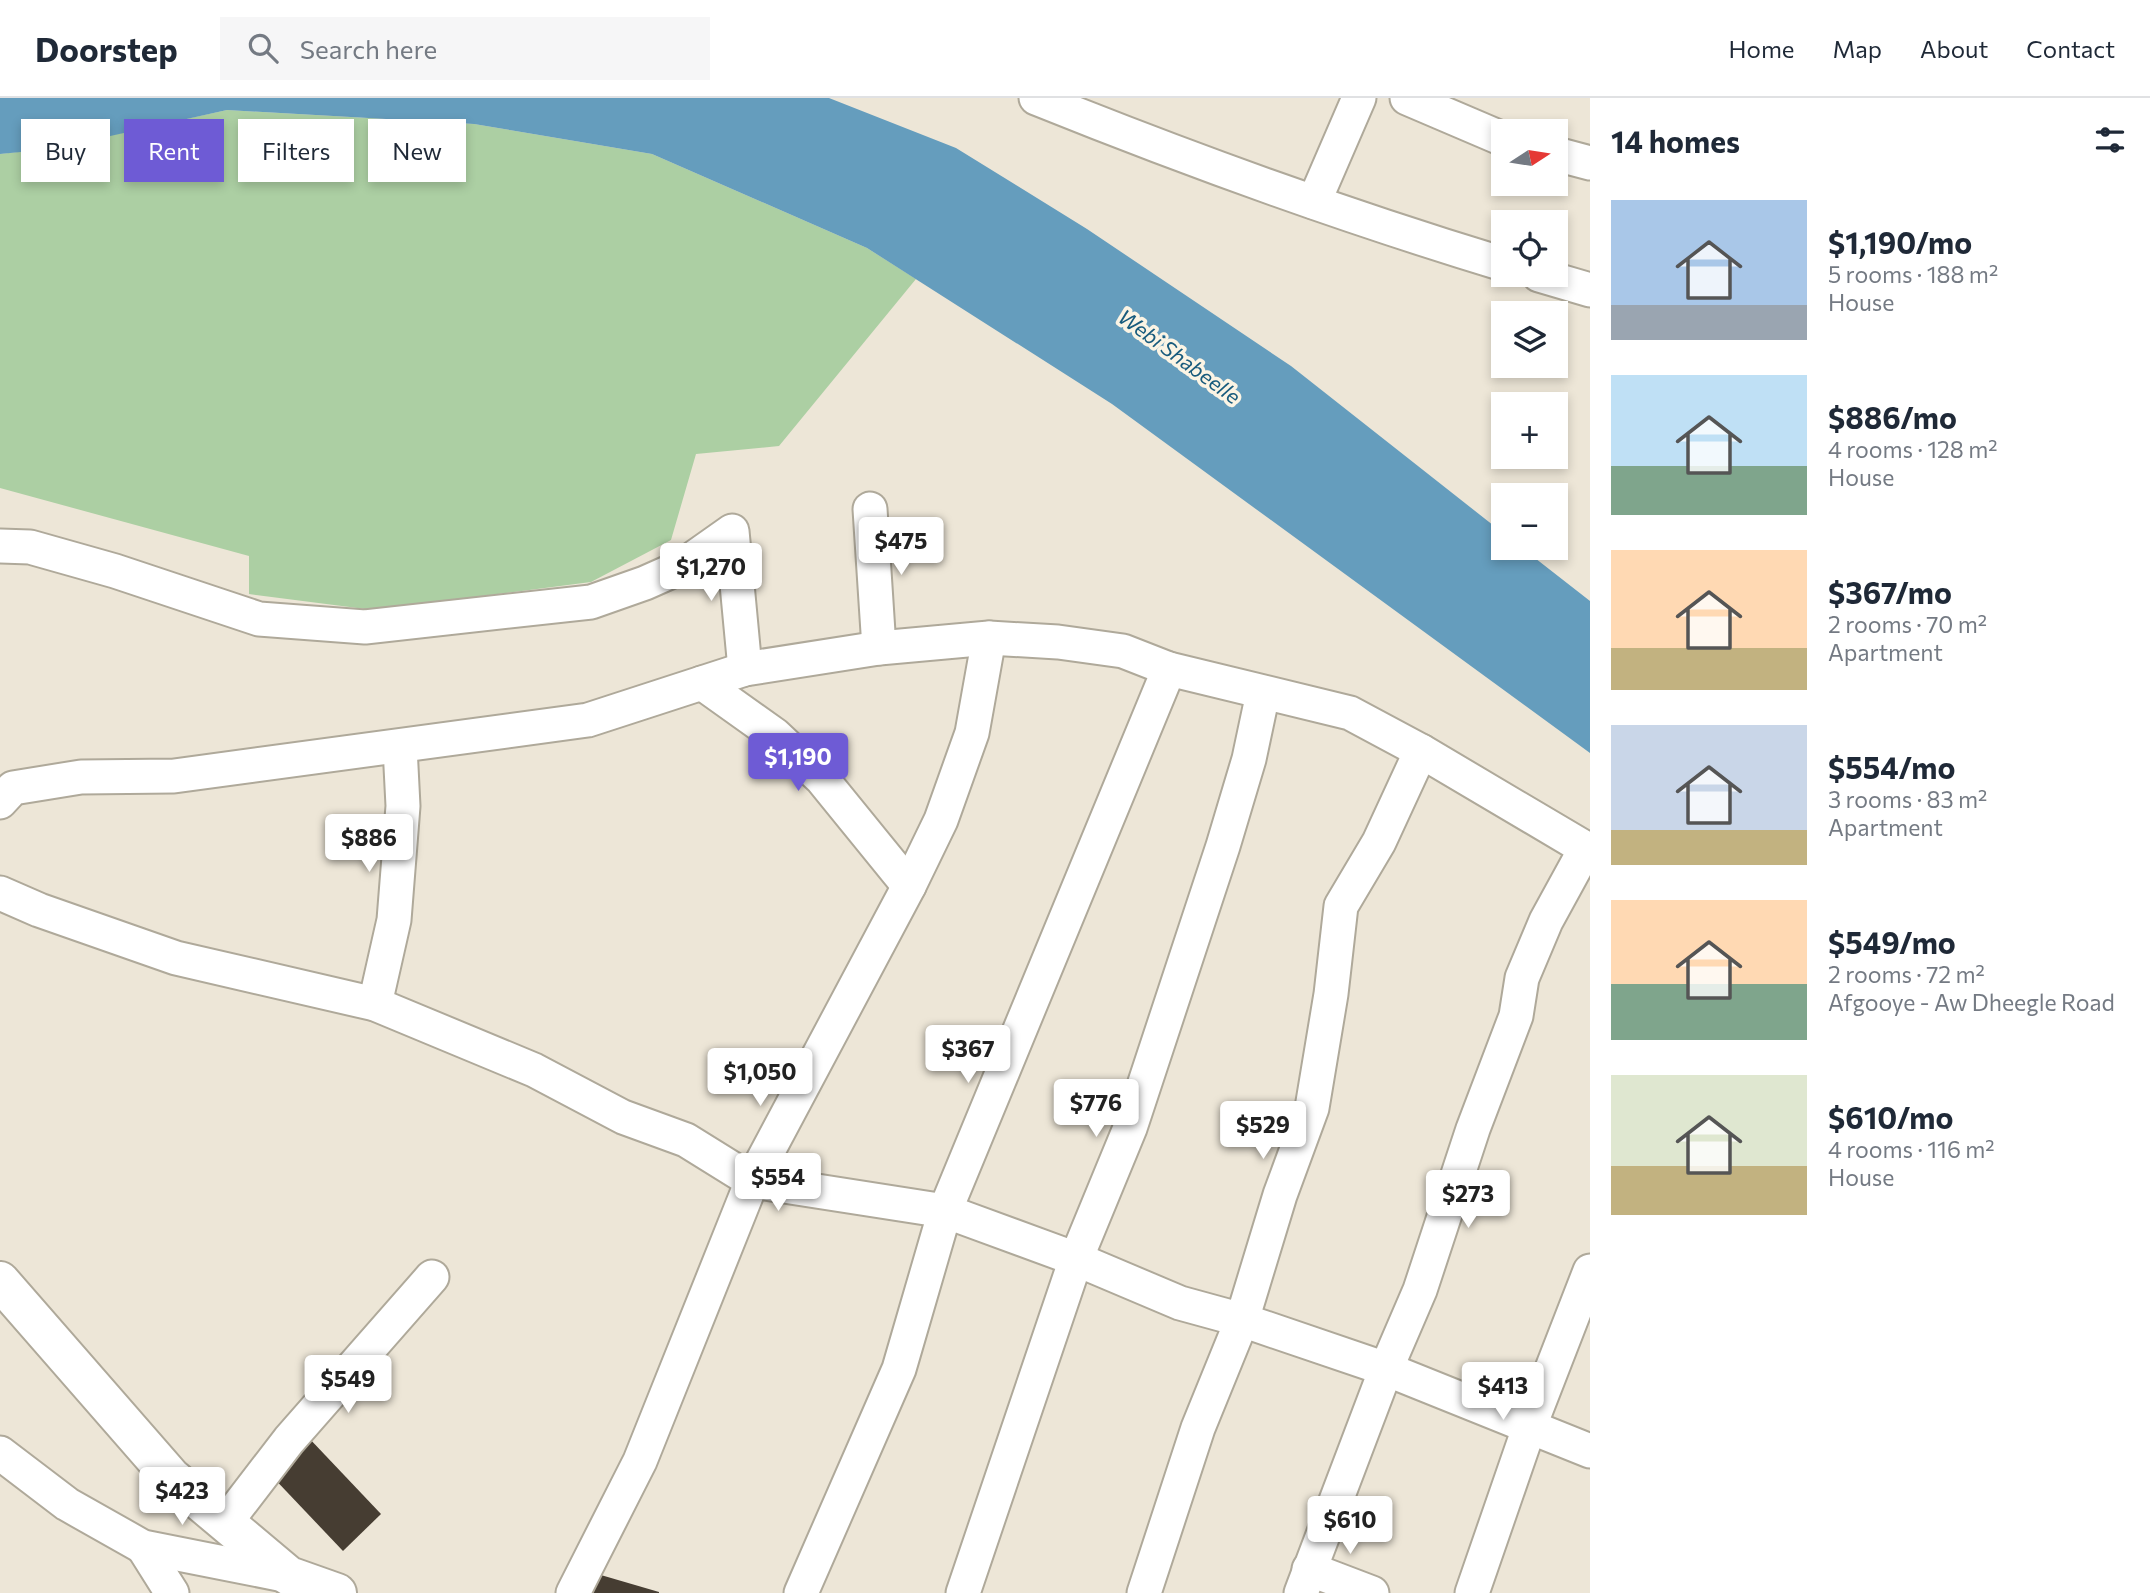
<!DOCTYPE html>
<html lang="en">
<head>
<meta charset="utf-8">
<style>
  :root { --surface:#fff; --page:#f6f6f7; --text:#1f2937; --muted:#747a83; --line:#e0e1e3; --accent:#6e5bd5 }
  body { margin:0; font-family:Commissioner,sans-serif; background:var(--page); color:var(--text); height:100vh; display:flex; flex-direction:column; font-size:26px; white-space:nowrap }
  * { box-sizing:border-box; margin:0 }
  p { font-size:23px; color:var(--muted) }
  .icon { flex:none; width:38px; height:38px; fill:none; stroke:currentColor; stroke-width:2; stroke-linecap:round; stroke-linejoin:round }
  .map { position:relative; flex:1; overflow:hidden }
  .side { display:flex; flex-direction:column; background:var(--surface); width:560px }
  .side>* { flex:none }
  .hud { position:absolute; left:21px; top:21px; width:665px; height:63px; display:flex; gap:14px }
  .needle { width:46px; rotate:78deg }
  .buttons { position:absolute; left:1491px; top:21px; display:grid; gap:14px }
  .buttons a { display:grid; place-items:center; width:77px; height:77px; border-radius:0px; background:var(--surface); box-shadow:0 4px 10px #0003; font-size:35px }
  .price { position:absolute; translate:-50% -60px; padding:0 16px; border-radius:7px; background:#fff; color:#222; font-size:23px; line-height:46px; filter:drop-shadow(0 2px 4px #0008) }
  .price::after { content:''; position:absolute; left:50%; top:42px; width:21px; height:16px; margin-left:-10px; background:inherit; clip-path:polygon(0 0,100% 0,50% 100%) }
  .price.current { background:var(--accent); color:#fff }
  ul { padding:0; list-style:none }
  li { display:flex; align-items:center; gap:21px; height:175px; padding:0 21px }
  li span { display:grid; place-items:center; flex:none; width:196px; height:140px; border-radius:0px; color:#555 }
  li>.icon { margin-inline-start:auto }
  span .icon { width:84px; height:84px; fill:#fffc; stroke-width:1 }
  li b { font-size:30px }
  h2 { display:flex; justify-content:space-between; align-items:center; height:84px; padding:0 21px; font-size:30px }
  .chip { padding:0 24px; border-radius:0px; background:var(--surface); box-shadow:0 4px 10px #0003; font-size:24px; line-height:63px }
  .chip.current { background:var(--accent); color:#fff }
  header { display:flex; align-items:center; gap:42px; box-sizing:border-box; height:98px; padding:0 35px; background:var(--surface); border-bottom:2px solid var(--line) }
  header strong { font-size:33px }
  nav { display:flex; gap:38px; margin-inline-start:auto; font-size:24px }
  .search { width:490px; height:63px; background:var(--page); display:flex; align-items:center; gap:18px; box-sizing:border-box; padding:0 24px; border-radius:0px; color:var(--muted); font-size:26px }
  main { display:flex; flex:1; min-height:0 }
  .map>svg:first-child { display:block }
  .green { fill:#accfa3 }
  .water { fill:#659dbd }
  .building { fill:#463d32 }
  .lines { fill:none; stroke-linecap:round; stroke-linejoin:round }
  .minor-casing { stroke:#afa99a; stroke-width:37 }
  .secondary-casing { stroke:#afa99a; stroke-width:42 }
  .minor { stroke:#fff; stroke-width:33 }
  .secondary { stroke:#fff; stroke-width:38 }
  .labels { text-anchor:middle; stroke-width:7; stroke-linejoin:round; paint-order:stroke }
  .water-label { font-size:21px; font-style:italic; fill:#185b7d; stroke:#fbf4e4 }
</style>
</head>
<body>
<header>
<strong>Doorstep</strong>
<div class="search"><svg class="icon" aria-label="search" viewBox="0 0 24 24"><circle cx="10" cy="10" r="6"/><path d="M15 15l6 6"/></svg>Search here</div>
<nav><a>Home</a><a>Map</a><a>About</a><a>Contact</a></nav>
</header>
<main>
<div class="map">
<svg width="1590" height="1495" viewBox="0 0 1590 1495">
  <rect width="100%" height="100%" fill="#ede6d7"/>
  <polygon class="green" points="227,12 474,26 652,56 867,150 916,181 779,348 696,356 671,442 591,484 373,512 249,496 249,458 0,390 0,56 52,50"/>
  <polygon class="water" points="0,0 829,0 956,50 1087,131 1291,268 1503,435 1503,450 1522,450 1590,503 1590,655 1112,306 867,150 652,56 474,26 227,12 52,51 0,56"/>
  <g class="building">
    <polygon points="307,1338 381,1416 343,1453 268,1374"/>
    <polygon points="594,1475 659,1494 659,1495 589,1495"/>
  </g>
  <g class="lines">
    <defs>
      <g id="minor">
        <path d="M1036 0C1190 62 1345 118 1503 166"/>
        <polyline points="1407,0 1503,41"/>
        <polyline points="1556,56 1590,65"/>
        <polyline points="1314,104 1359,0"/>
        <polyline points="1539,177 1590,192"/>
        <polyline points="870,411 879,550"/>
        <polyline points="0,448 30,449 115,473 259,521 365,529 591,504 645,485 681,469 732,433 745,571"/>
        <polyline points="702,585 775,637 822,681 909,788"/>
        <polyline points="0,704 13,690 81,679 174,678 588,622 745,571 879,550 989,540 1058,544 1123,553 1169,571 1350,615 1421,653 1590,753"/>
        <polyline points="0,795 39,812 176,860 375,906 534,972 623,1019 686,1042 752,1083 945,1113 1076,1161 1180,1205 1242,1222 1386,1271 1590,1353"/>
        <polyline points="375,906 394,822 403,708 400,649"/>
        <polyline points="0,1355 67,1406 143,1449 289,1478"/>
        <polyline points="226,1424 289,1342 432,1179"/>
        <polyline points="143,1449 172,1495"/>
        <polyline points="1309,1471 1372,1495"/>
        <polyline points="573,1495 640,1363 752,1083 909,788 941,722 972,635 989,540"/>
        <polyline points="801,1495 899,1271 945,1113 1169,571"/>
        <polyline points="963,1495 1076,1161 1130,1030 1223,748 1249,661 1263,595"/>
        <polyline points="1144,1495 1198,1330 1242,1222 1280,1097 1312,1010 1331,896 1341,808 1379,744 1421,653"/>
        <polyline points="1301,1495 1386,1271 1420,1192 1473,1031 1516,918 1522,880 1546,823 1586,750"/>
        <polyline points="1472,1495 1529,1330 1590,1173"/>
      </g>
      <polyline id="secondary" points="0,1183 171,1379 289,1478 337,1495"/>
    </defs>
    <use href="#minor" class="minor-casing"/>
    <use href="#secondary" class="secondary-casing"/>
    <use href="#minor" class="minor"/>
    <use href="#secondary" class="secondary"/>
  </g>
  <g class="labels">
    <g class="water-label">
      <text transform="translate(1179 259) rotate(36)" y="7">Webi Shabeelle</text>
    </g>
  </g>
</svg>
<div class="buttons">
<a><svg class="needle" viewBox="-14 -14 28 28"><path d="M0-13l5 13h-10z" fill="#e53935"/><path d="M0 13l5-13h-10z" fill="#747a83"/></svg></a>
<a><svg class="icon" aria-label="locate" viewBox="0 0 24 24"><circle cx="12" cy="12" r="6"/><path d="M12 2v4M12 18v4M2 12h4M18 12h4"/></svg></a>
<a><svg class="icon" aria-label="layers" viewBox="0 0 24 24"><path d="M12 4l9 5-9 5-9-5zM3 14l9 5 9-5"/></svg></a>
<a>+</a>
<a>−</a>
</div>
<b class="price" style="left:901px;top:479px">$475</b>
<b class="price" style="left:711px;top:505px">$1,270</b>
<b class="price current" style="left:798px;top:695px">$1,190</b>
<b class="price" style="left:369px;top:776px">$886</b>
<b class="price" style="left:968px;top:987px">$367</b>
<b class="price" style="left:760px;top:1010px">$1,050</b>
<b class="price" style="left:1096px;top:1041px">$776</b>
<b class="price" style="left:1263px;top:1063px">$529</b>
<b class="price" style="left:778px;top:1115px">$554</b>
<b class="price" style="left:1468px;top:1132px">$273</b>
<b class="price" style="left:348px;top:1317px">$549</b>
<b class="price" style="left:1503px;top:1324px">$413</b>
<b class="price" style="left:182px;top:1429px">$423</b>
<b class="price" style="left:1350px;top:1458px">$610</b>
<div class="hud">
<a class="chip">Buy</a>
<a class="chip current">Rent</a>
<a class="chip">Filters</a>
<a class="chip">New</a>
</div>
</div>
<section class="side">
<h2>14 homes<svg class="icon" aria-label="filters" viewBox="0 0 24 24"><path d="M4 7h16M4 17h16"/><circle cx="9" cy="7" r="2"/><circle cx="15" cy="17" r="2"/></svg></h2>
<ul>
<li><span style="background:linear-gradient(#a9c7e8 75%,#9aa5b1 0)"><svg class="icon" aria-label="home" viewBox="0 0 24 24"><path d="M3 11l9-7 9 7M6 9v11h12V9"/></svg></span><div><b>$1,190/mo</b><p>5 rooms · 188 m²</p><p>House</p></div></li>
<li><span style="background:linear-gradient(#bfe0f5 65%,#7fa58c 0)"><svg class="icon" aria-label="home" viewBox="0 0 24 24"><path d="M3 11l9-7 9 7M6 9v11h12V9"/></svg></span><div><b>$886/mo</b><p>4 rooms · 128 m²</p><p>House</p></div></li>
<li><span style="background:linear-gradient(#ffd9b3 70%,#c2b280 0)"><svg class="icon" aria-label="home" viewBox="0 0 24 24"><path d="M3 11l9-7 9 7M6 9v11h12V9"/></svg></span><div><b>$367/mo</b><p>2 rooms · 70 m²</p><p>Apartment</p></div></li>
<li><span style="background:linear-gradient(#c9d6e8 75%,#c2b280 0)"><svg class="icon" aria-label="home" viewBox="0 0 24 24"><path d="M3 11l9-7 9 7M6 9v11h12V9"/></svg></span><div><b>$554/mo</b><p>3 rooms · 83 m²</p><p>Apartment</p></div></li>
<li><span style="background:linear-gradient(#ffd9b3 60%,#7fa58c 0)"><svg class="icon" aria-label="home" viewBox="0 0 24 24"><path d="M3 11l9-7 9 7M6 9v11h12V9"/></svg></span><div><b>$549/mo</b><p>2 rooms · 72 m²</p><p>Afgooye - Aw Dheegle Road</p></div></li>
<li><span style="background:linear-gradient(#dfe7d0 65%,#c2b280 0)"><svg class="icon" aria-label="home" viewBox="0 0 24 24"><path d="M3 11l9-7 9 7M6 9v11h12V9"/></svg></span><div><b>$610/mo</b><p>4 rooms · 116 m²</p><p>House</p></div></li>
</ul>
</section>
</main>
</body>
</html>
